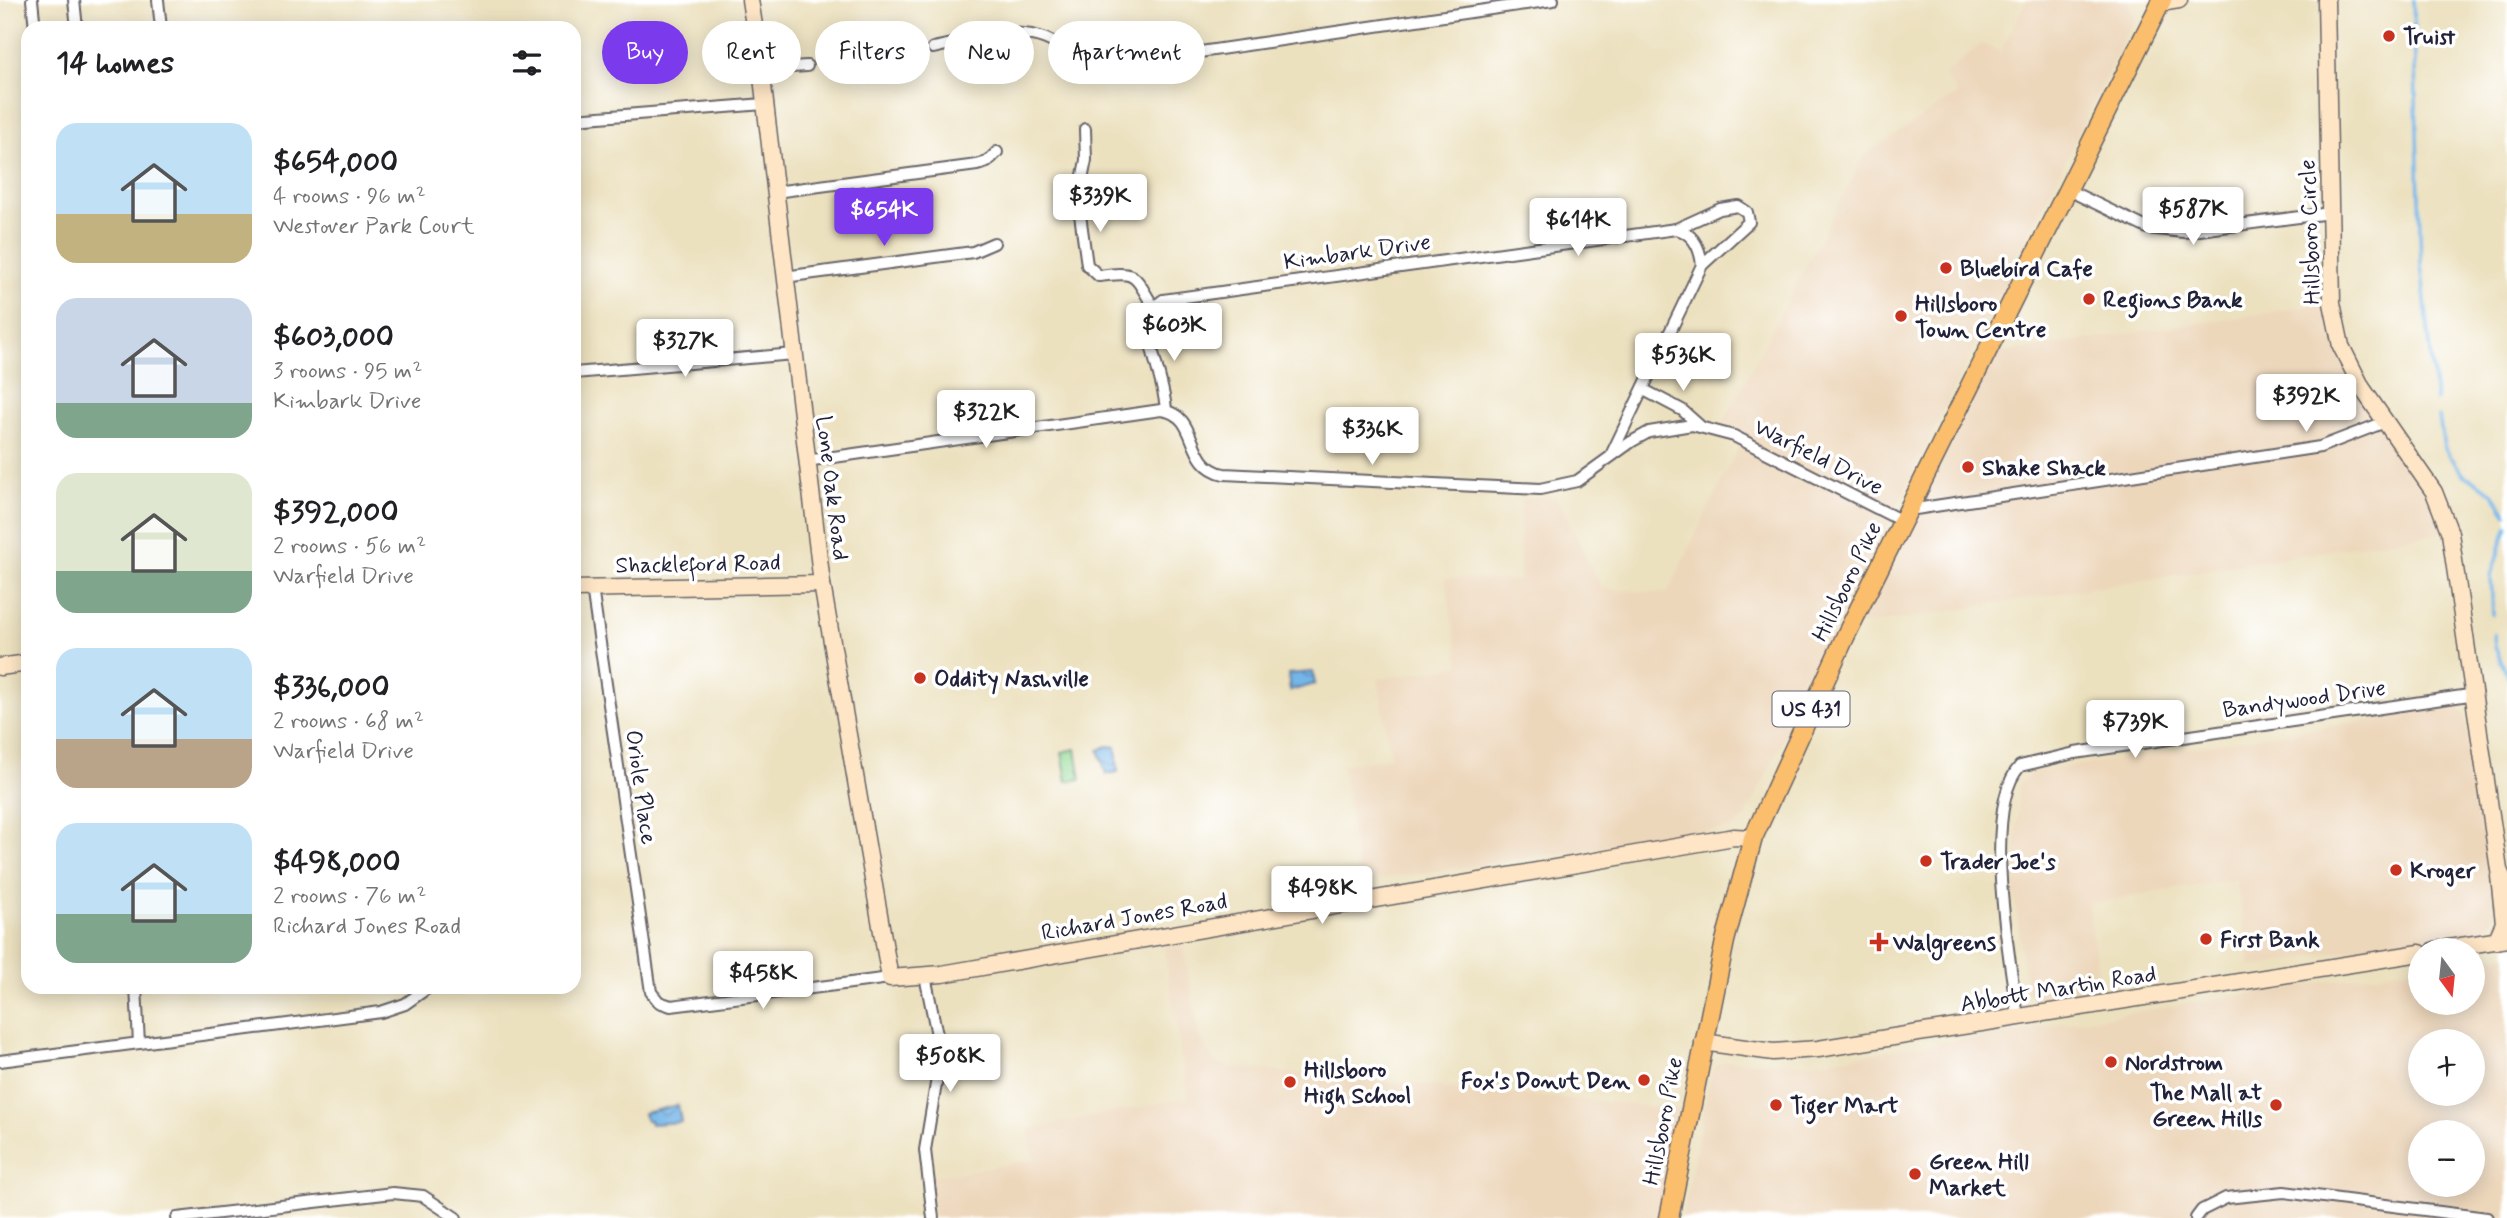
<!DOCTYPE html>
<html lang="en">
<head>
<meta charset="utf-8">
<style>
  :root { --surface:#fff; --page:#f2f2f2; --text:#202124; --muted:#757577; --accent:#7c3aed }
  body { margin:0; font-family:Mynerve,sans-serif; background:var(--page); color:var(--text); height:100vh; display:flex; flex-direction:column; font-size:26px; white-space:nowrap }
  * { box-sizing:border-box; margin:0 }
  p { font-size:23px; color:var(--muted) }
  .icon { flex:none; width:38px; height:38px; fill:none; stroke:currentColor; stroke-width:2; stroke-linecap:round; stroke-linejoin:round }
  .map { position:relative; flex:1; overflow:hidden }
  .details { position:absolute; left:21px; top:21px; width:560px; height:973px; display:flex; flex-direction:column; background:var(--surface); border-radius:21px; box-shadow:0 4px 18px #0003 }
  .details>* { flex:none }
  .top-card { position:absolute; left:602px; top:21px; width:665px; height:63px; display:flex; gap:14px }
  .needle { width:46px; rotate:165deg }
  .controls { position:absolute; left:2408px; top:938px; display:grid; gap:14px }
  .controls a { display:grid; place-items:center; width:77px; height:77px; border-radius:50%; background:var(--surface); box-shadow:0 4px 18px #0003; font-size:35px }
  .price { position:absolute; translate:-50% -60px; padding:0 16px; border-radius:7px; background:#fff; color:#222; font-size:23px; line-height:46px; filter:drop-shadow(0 2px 4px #0008) }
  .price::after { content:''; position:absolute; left:50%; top:42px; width:21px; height:16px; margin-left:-10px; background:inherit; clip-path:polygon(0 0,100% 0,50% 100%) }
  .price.on { background:var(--accent); color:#fff }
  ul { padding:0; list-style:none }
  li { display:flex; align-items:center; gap:21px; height:175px; padding:0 35px }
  li span { display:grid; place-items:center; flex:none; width:196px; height:140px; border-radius:21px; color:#555 }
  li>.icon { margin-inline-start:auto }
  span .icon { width:84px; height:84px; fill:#fffc; stroke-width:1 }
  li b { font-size:30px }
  h2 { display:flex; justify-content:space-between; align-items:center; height:84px; padding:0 35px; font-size:30px }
  .chip { padding:0 24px; border-radius:32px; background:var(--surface); box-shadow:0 4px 18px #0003; font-size:24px; line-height:63px }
  .chip.on { background:var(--accent); color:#fff }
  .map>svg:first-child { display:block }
  .built { fill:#edd7bb; fill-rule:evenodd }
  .green { fill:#90d893; stroke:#597d67; stroke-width:2 }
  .water { fill:url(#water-waves); stroke:#4c6c92; stroke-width:2 }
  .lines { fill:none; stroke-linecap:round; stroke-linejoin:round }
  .stream { stroke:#75b6e9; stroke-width:3.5 }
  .street-casing { stroke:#696569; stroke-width:14 }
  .secondary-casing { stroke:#696569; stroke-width:19 }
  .primary-casing { stroke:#696569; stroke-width:21 }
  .street { stroke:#fff; stroke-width:10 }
  .secondary { stroke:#fde5c5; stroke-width:16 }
  .primary { stroke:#fabe6d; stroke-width:18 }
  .poi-dot { fill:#c8321e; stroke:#fff; stroke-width:2.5 }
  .labels { text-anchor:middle; stroke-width:7; stroke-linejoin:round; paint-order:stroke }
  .shield { fill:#fff; stroke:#646476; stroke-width:2 }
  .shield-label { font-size:21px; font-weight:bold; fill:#22223b }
  .poi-label { font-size:23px; font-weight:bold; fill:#22223b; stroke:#fff; text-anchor:start }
  .street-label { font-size:23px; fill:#22223b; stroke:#fff }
</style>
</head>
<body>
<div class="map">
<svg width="2507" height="1218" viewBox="0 0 2507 1218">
  <defs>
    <pattern id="water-waves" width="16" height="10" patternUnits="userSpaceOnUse" patternTransform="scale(1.75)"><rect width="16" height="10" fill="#75b6e9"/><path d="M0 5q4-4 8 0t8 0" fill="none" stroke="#6094be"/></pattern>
  </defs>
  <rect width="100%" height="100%" fill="#fff"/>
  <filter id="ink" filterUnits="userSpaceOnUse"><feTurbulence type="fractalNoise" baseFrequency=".0143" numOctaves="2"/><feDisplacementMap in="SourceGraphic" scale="14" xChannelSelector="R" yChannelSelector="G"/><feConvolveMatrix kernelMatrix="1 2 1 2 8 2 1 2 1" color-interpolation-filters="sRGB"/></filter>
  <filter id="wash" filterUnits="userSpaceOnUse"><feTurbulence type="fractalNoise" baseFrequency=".00686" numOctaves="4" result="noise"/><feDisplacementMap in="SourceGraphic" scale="28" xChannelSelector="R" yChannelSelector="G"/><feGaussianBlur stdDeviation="1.57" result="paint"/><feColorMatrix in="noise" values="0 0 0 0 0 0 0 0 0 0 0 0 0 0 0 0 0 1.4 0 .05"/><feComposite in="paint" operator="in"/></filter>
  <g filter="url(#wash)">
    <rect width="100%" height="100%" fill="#ece1bf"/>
    <g class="built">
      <polygon points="2027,0 2127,0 2135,17 1745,818 1732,828 1360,882 1343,765 1391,757 1378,679 1460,666 1445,578 1520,581 1521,499 1556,496 1602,589 1667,593 1746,432 1723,423 1865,155 1957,94 1944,74 1981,44 2001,51"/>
      <polygon points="2332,303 2341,346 2449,531 1850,627 1986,355"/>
      <polygon points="2454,707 2464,714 2495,909 2489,927 2251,967 2236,879 2088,904 2101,991 2037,1000 2027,991 2014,893 2019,784 2033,772"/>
      <polygon points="1180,931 1199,1034 1214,1062 1229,1067 1690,1110 1669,1218 936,1218 927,1178 1034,1160 1029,1129 1188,1098 1162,934"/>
      <path d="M2507 955V1218H1682L1711 1075 1718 1064 1729 1061 1805 1064 2420 967V1003H2473V960ZM2420 1041H2473V1094H2420ZM2420 1132H2473V1185H2420Z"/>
    </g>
    <polygon class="green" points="1076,749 1081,779 1067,781 1062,752"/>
    <g class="water">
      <polygon points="1313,672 1315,684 1290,691 1288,674"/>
      <polygon points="1107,746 1116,747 1118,772 1106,774 1099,750"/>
      <polygon points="678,1105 681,1122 651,1124 650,1120 646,1121 644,1113"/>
    </g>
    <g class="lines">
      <g class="stream">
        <polyline points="2413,0 2421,264 2436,400"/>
        <polyline points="2439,417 2444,447 2463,474 2492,492 2507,514"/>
        <polyline points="2493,615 2491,576 2507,526"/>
        <polyline points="2494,634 2495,647 2507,675"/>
      </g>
    </g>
  </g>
  <g filter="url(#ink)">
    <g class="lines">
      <defs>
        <g id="street">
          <polyline points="32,0 35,28"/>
          <polyline points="74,0 77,28"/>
          <polyline points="158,0 161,28"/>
          <path d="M933 48C968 41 1011 25 1046 39 1072 50 1070 63 1105 66L1553 0"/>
          <polyline points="761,69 807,66"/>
          <polyline points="574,119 764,104"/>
          <path d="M1085 129 1086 160 1078 200 1087 265 1099 276C1138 271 1133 274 1153 306"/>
          <polyline points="2068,190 2147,228 2184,232 2330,213"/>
          <polyline points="775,192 977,165 987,162 997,152"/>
          <path d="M1676 229C1693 233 1700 247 1702 265"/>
          <polyline points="784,277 973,252 994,243"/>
          <polyline points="574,373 794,354"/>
          <polyline points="1644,390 1682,410 1700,426"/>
          <path d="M1166 411C1165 380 1141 335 1151 309L1163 300 1676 229 1720 209 1738 206 1747 212 1749 222 1702 265 1612 453"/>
          <path d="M806 461 1161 410C1201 415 1183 465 1224 474L1540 489 1577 481 1631 442 1649 432 1692 425 1734 436 1902 521"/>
          <polyline points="1909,510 2320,447 2385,422"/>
          <polyline points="592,588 651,992 659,1002 671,1006 890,978"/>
          <polyline points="925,976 937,1035 938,1072 925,1150 933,1218"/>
          <polyline points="136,987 139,1043"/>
          <path d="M2018 1017C2010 961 1981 808 2020 766L2075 753 2476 694"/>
          <polyline points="0,1061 381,1012 405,1004 429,987"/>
          <polyline points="177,1218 393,1193 423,1196 456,1218"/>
          <polyline points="2196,1218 2202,1210 2226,1198 2284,1192 2487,1218"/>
        </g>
        <g id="secondary">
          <polyline points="750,0 761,69 822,584 890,978 942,974 1734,837 1753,838"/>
          <polyline points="2326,0 2332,303 2341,346 2362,388 2434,492 2450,533 2499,870 2507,888"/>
          <polyline points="2160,3 2179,0"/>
          <polyline points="574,589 822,584"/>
          <polyline points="0,667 28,663"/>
          <polyline points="2496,941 2504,923 2499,876"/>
          <polyline points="2435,950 2507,939"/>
          <polyline points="1703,1042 1773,1052 1818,1049 2420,953"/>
        </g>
        <polyline id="primary" points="1669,1218 1725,941 1753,838 1846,635 2162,0"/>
      </defs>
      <use href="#street" class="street-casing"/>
      <use href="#secondary" class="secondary-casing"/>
      <use href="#primary" class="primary-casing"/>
      <use href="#street" class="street"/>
      <use href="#secondary" class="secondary"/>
      <use href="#primary" class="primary"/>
    </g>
  </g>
  <g class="poi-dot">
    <circle cx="2389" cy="36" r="7"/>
    <circle cx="1946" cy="268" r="7"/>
    <circle cx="2089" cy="299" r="7"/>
    <circle cx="1901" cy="316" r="7"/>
    <circle cx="1968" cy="467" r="7"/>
    <circle cx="920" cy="678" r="7"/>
    <circle cx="1926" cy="861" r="7"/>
    <circle cx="2396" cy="870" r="7"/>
    <circle cx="2206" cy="939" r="7"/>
    <path d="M1875.5 931.5h7v7h7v7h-7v7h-7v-7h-7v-7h7z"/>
    <circle cx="2111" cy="1062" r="7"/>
    <circle cx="1644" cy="1080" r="7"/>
    <circle cx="1290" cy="1082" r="7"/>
    <circle cx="1776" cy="1105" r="7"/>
    <circle cx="2276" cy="1105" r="7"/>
    <circle cx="1915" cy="1174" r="7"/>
  </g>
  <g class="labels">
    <rect class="shield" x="1772.5" y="691.5" width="77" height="35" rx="5"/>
    <g class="shield-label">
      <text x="1811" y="716">US 431</text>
    </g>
    <g class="poi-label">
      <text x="2403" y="44">Truist</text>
      <text x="1960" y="276">Bluebird Cafe</text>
      <text x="2103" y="307">Regions Bank</text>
      <text x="1915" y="311">Hillsboro<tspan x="1915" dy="26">Town Centre</tspan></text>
      <text x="1982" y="475">Shake Shack</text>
      <text x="934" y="686">Oddity Nashville</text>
      <text x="1940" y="869">Trader Joe's</text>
      <text x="2410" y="878">Kroger</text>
      <text x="2220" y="947">First Bank</text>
      <text x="1893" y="950">Walgreens</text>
      <text x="2125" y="1070">Nordstrom</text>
      <text x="1304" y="1077">Hillsboro<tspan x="1304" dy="26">High School</tspan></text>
      <text x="1630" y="1088" text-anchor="end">Fox's Donut Den</text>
      <text x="2262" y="1100" text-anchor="end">The Mall at<tspan x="2262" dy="26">Green Hills</tspan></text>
      <text x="1790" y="1113">Tiger Mart</text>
      <text x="1929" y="1169">Green Hill<tspan x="1929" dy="26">Market</tspan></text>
    </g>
    <g class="street-label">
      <text transform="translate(2309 232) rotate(-92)" y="8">Hillsboro Circle</text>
      <text transform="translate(1357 251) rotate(-8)" y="8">Kimbark Drive</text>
      <text transform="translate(1819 456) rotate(27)" y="8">Warfield Drive</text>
      <text transform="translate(833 488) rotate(83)" y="8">Lone Oak Road</text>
      <text transform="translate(698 563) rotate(-1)" y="8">Shackleford Road</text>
      <text transform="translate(1846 581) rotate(-64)" y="8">Hillsboro Pike</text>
      <text transform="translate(2304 698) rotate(-8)" y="8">Bandywood Drive</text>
      <text transform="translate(642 787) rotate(82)" y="8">Oriole Place</text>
      <text transform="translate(1134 916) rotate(-10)" y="8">Richard Jones Road</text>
      <text transform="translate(2058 988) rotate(-9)" y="8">Abbott Martin Road</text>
      <text transform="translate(1662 1121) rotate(-79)" y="8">Hillsboro Pike</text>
    </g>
  </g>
</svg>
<div class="controls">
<a><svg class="needle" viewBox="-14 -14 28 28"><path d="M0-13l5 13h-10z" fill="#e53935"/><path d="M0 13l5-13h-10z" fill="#757577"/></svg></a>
<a>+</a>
<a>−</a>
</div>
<b class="price" style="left:1100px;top:234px">$339K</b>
<b class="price" style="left:2193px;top:247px">$587K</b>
<b class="price on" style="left:884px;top:248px">$654K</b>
<b class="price" style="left:1578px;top:258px">$614K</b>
<b class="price" style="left:1174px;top:363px">$603K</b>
<b class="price" style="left:685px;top:379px">$327K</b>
<b class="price" style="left:1683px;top:393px">$536K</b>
<b class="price" style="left:2306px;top:434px">$392K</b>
<b class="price" style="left:986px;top:450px">$322K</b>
<b class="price" style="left:1372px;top:467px">$336K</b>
<b class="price" style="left:2135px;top:760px">$739K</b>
<b class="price" style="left:1322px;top:926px">$498K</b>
<b class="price" style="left:763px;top:1011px">$458K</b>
<b class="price" style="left:950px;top:1094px">$508K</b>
<div class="top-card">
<a class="chip on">Buy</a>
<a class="chip">Rent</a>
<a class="chip">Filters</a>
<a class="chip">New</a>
<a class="chip">Apartment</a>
</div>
<section class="details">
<h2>14 homes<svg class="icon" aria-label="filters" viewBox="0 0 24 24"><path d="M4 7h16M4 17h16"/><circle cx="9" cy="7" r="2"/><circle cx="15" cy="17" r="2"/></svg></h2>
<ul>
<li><span style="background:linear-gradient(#bfe0f5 65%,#c2b280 0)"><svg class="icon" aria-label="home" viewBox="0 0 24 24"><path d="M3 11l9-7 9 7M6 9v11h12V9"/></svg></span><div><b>$654,000</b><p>4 rooms · 96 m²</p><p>Westover Park Court</p></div></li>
<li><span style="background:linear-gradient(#c9d6e8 75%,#7fa58c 0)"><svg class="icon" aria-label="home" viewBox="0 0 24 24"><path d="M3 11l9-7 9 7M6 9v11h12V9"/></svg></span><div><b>$603,000</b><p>3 rooms · 95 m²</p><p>Kimbark Drive</p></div></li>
<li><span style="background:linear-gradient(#dfe7d0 70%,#7fa58c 0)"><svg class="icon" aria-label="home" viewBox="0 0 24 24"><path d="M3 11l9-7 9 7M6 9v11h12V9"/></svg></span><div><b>$392,000</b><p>2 rooms · 56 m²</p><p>Warfield Drive</p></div></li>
<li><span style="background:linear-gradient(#bfe0f5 65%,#b9a48a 0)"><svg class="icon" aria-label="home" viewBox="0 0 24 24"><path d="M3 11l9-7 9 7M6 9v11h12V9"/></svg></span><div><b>$336,000</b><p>2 rooms · 68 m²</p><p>Warfield Drive</p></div></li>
<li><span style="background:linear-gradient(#bfe0f5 65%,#7fa58c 0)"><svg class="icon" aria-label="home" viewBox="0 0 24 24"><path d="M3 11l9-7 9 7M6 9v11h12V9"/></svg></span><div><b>$498,000</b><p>2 rooms · 76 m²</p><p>Richard Jones Road</p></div></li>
</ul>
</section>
</div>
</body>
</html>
